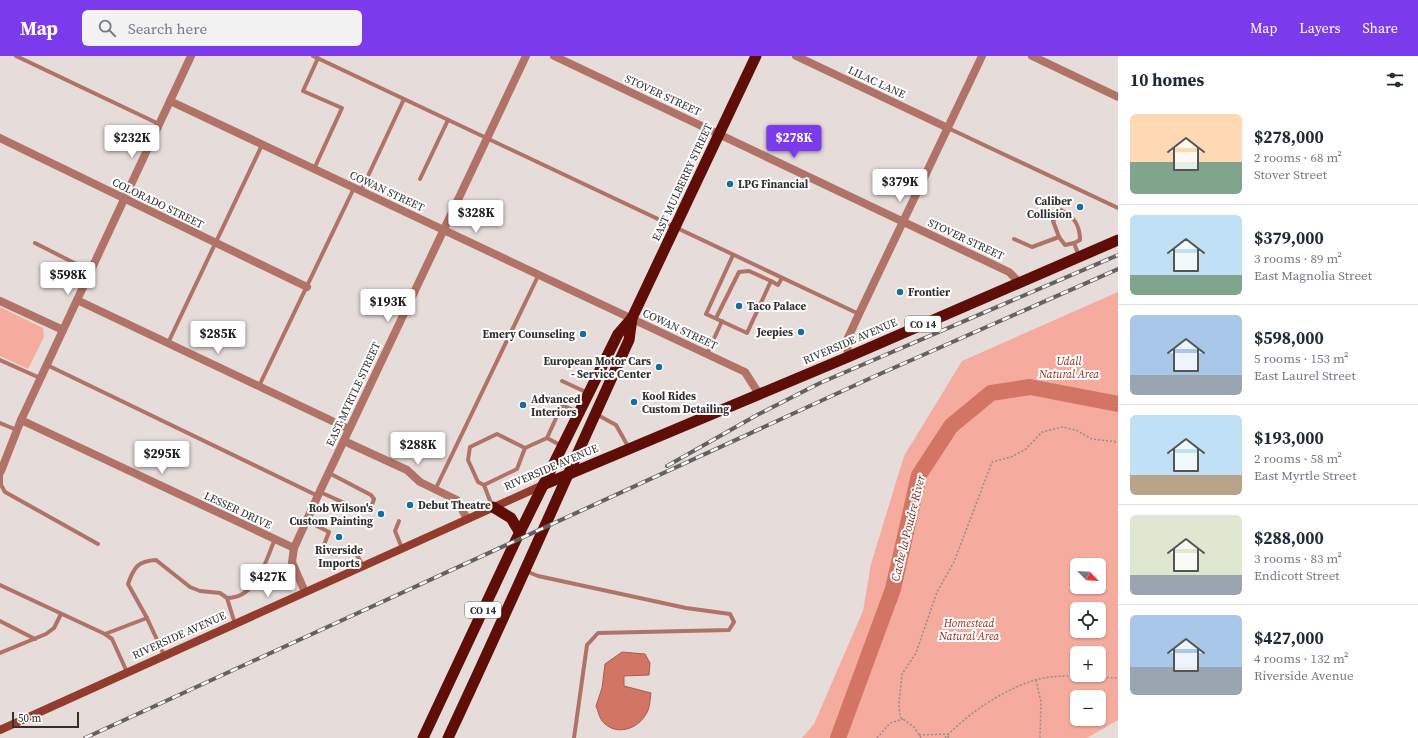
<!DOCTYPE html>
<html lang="en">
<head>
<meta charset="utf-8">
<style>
  :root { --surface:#fff; --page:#f2f2f3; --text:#1f2937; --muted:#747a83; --line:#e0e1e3; --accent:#7c3aed }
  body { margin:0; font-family:"Source Serif 4",serif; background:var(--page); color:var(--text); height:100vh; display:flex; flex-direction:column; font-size:15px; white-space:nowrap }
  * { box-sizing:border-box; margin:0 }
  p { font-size:13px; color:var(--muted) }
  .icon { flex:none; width:22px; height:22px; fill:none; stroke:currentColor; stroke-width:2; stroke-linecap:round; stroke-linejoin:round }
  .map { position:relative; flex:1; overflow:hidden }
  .side { display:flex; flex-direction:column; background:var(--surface); width:300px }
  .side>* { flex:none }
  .needle { width:26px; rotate:115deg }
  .controls { position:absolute; left:1070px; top:502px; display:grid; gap:8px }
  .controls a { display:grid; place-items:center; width:36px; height:36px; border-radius:6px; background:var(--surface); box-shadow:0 1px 3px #0004; font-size:20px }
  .scale { position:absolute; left:12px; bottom:10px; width:67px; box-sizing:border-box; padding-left:4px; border:2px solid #322f2e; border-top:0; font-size:11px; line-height:14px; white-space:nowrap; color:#322f2e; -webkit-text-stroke:3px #fff; paint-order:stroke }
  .price { position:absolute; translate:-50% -34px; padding:0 9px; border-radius:4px; background:#fff; color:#222; font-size:13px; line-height:26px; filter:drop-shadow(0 1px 2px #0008) }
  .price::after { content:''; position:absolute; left:50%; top:24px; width:12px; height:9px; margin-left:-6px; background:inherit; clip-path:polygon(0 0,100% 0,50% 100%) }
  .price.on { background:var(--accent); color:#fff }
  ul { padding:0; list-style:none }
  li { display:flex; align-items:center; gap:12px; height:100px; padding:0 12px }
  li+li { border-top:1px solid var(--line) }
  li span { display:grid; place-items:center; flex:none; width:112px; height:80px; border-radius:6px; color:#555 }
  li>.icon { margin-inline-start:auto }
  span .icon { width:48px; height:48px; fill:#fffc; stroke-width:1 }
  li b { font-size:17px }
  h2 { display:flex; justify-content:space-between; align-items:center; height:48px; padding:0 12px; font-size:17px }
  header { display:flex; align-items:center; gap:24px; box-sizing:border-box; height:56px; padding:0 20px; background:var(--accent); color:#fff }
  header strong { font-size:19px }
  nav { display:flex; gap:22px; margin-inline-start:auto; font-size:14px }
  .search { width:280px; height:36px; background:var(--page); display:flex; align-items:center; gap:10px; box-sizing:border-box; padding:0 14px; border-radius:6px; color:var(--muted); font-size:15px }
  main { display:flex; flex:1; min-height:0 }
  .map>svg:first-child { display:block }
  .green { fill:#f5ab9d; fill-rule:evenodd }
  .water { fill:#d27565; stroke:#a26054 }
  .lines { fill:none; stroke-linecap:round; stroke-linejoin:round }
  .river { stroke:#d27565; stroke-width:16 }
  .path { stroke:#958e8d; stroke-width:1.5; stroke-dasharray:2 2; stroke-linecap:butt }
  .service { stroke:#b17367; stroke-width:4 }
  .minor { stroke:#b17367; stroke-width:8 }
  .secondary { stroke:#933b2d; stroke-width:8 }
  .trunk { stroke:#5f0e07; stroke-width:11 }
  .rail-casing { stroke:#65615f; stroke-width:4 }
  .rail { stroke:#fff; stroke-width:2.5; stroke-dasharray:8; stroke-linecap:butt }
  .poi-dot { fill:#166e9e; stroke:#fff; stroke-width:1.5 }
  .labels { text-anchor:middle; stroke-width:4; stroke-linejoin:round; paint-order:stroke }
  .shield { fill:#fff; stroke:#706d6d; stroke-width:1 }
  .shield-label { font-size:10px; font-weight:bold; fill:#322f2e }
  .street-label { font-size:11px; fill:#322f2e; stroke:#fff }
  .poi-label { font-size:11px; font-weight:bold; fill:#322f2e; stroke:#fff; text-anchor:start }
  .park-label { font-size:11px; font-style:italic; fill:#972818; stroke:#fff }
  .water-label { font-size:12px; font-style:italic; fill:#731e13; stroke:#fff }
</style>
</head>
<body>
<header>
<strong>Map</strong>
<div class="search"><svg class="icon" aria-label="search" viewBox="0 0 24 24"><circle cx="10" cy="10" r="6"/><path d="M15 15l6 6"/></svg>Search here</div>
<nav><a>Map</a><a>Layers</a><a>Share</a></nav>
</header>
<main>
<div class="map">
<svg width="1118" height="682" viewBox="0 0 1118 682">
  <rect width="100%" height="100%" fill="#e6dddb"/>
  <g class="green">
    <path d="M1118 236V664L1087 682H802L814 668 863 555 871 508 904 400 962 305ZM1077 509H1099V531H1077ZM1077 553H1099V575H1077ZM1077 597H1099V619H1077ZM1077 641H1099V663H1077Z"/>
    <polygon points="0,251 43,272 44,281 28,313 0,300"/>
  </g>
  <path class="water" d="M622 596 645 598 650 607 649 619 624 620V630L651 637C650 643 650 653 646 658 638 673 617 680 604 667 600 664 598 655 596 650L602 632 605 608Z"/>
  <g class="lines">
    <polyline class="river" points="838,682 893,533 919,419 951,370 991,337 1030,331 1118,348"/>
    <g class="path">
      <polyline points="1036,624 1041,646 1040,682"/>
      <polyline points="919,679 949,678 948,682"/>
      <polyline points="877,682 890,667 903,663"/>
      <polyline points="921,682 914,671 900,661 899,648 902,618 916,597 937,536 954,506 992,406 1011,401 1026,393 1042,376 1062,371 1076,374 1092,383 1118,386"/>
      <path d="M945 682C968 657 1003 634 1035 624 1061 617 1091 621 1118 622"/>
    </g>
    <g class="service">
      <polyline points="16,0 159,68"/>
      <polyline points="313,0 859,258"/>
      <polyline points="948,72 1118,152"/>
      <polyline points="314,113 342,52 303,35 318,2"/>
      <polyline points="420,123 448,64"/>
      <polyline points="361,135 404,43"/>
      <polyline points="1014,183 1032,191 1059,181"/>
      <polyline points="35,187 90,215"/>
      <path d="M1074 187 1065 189 1059 181 1053 165 1061 154C1074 160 1080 169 1080 184L1074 187 1079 200"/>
      <polyline points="771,225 778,229 782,222"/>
      <polyline points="716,262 739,216 749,215 771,225 747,277 706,258 733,199"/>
      <polyline points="168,287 262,89"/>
      <polyline points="707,298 722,265"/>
      <polyline points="0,304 40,322"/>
      <polyline points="47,309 318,440"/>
      <polyline points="562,325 588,337"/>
      <polyline points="259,330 354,132"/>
      <polyline points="596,358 616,369 629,392"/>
      <polyline points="0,367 17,374"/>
      <polyline points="547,382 562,390"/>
      <polyline points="1,415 1,429 5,436 98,488"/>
      <polyline points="484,429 517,413 525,392"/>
      <polyline points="435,434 539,218"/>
      <polyline points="320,436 362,455 372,449 374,443 371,439 329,417"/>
      <polyline points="492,450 484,429 478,426 468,404 470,391 497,378 525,392 547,382 562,349 578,356"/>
      <path d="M307 465 329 476 322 494C337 501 338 499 353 492L363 510"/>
      <polyline points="399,465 395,475 402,492"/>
      <polyline points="526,515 538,520 686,552 730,558 734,566 729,574 598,577 587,589 574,682"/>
      <polyline points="0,529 105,578 112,583 127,616"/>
      <path d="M227 542C257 542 265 506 275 483"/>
      <path d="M147 562 128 528C134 511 138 505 156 504L190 531 200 535 220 537 227 542 235 568"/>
      <polyline points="0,565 35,583"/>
      <polyline points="105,578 147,562 164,599"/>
      <polyline points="0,597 46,578 54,572 61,558"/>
    </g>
    <g class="minor">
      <polyline points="554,0 1009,216 1019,226"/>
      <polyline points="796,0 948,72"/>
      <polyline points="1032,0 1118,41"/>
      <polyline points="170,45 745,316 759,338"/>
      <polyline points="0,82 307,231"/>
      <polyline points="77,244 349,373"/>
      <polyline points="0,245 63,274"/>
      <polyline points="848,301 847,284 859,258 982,0"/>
      <polyline points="21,364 294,492"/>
      <polyline points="344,385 407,414 420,426 457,444 467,463"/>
      <polyline points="1,415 21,364 191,0"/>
      <polyline points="305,536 292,506 294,492 320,435 526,0"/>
    </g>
    <polyline class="secondary" points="0,674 543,429"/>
    <g class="trunk">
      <polyline points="543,429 848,301 1118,184"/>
      <polyline points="493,451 511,462 520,477"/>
      <polyline points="423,682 515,486 618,278 632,262 756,0"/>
      <path d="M448 682C510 550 568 417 629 284L632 262"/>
    </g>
    <defs>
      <g id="rail">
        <polyline points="667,410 757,359 820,327 1118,199"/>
        <polyline points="85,682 873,321 1118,213"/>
      </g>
    </defs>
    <use href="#rail" class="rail-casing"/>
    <use href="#rail" class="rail"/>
  </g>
  <g class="poi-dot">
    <circle cx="730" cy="128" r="4"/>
    <circle cx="1080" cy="151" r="4"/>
    <circle cx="900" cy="236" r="4"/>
    <circle cx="739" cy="250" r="4"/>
    <circle cx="801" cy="276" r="4"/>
    <circle cx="583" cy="278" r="4"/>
    <circle cx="659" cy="311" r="4"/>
    <circle cx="634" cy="346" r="4"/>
    <circle cx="523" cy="349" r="4"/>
    <circle cx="410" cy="449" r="4"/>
    <circle cx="381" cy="458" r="4"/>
    <circle cx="339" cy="481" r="4"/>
  </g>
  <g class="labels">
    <g class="shield">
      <rect x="905" y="260" width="36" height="16" rx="3"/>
      <rect x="465" y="546" width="36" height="16" rx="3"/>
    </g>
    <g class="shield-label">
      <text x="923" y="272">CO 14</text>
      <text x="483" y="558">CO 14</text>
    </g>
    <g class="street-label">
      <text transform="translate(877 26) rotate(25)" y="4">LILAC LANE</text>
      <text transform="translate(663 39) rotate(25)" y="4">STOVER STREET</text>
      <text transform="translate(682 126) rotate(-65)" y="4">EAST MULBERRY STREET</text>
      <text transform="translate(387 135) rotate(25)" y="4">COWAN STREET</text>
      <text transform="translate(158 147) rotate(26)" y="4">COLORADO STREET</text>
      <text transform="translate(966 183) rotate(25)" y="4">STOVER STREET</text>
      <text transform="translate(680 273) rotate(25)" y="4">COWAN STREET</text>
      <text transform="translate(850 285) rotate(-23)" y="4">RIVERSIDE AVENUE</text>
      <text transform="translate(353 338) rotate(-65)" y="4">EAST MYRTLE STREET</text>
      <text transform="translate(551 411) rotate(-23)" y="4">RIVERSIDE AVENUE</text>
      <text transform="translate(238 454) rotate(25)" y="4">LESSER DRIVE</text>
      <text transform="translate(179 579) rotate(-24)" y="4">RIVERSIDE AVENUE</text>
    </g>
    <g class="poi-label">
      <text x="738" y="132">LPG Financial</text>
      <text x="1072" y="149" text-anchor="end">Caliber<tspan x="1072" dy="13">Collision</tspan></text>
      <text x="908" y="240">Frontier</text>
      <text x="747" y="254">Taco Palace</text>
      <text x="793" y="280" text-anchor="end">Jeepies</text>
      <text x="575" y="282" text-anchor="end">Emery Counseling</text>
      <text x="651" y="309" text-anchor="end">European Motor Cars<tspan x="651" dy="13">- Service Center</tspan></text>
      <text x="642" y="344">Kool Rides<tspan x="642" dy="13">Custom Detailing</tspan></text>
      <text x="531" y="347">Advanced<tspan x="531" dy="13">Interiors</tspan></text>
      <text x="418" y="453">Debut Theatre</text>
      <text x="373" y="456" text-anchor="end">Rob Wilson's<tspan x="373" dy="13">Custom Painting</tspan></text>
      <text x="339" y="498" text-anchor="middle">Riverside<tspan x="339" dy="13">Imports</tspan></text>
    </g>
    <g class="park-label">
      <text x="1069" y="309">Udall<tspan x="1069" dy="13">Natural Area</tspan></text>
      <text x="969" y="571">Homestead<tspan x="969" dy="13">Natural Area</tspan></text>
    </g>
    <g class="water-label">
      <text transform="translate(908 472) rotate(-76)" y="4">Cache la Poudre River</text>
    </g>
  </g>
</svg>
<div class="controls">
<a><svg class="needle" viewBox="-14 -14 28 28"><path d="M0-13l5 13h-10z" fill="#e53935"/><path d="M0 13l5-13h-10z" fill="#747a83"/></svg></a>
<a><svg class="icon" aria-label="locate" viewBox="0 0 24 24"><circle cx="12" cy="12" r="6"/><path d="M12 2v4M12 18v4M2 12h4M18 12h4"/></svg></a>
<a>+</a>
<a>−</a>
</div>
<div class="scale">50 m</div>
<b class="price" style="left:132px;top:103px">$232K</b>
<b class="price on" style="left:794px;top:103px">$278K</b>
<b class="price" style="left:900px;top:147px">$379K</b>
<b class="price" style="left:476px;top:178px">$328K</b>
<b class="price" style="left:68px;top:240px">$598K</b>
<b class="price" style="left:388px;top:267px">$193K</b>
<b class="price" style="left:218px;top:299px">$285K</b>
<b class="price" style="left:418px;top:410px">$288K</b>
<b class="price" style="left:162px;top:419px">$295K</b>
<b class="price" style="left:268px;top:542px">$427K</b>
</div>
<section class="side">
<h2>10 homes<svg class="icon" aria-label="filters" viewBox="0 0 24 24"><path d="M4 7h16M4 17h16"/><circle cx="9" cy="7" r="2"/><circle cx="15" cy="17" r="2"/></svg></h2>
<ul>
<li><span style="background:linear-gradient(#ffd9b3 60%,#7fa58c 0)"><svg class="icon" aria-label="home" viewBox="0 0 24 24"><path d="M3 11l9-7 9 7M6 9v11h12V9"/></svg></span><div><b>$278,000</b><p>2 rooms · 68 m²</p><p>Stover Street</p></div></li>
<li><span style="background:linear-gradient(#bfe0f5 75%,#7fa58c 0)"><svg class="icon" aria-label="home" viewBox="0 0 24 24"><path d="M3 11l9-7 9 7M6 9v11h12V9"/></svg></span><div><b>$379,000</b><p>3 rooms · 89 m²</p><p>East Magnolia Street</p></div></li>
<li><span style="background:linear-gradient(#a9c7e8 75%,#9aa5b1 0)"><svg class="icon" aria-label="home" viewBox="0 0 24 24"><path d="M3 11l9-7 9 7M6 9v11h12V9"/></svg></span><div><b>$598,000</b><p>5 rooms · 153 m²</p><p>East Laurel Street</p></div></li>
<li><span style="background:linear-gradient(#bfe0f5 75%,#b9a48a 0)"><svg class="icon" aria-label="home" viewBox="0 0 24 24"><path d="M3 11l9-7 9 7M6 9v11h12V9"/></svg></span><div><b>$193,000</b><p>2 rooms · 58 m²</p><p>East Myrtle Street</p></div></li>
<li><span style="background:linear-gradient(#dfe7d0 75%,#9aa5b1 0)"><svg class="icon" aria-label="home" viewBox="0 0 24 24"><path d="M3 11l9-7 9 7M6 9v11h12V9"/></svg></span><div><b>$288,000</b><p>3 rooms · 83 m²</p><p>Endicott Street</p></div></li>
<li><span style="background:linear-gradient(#a9c7e8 65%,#9aa5b1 0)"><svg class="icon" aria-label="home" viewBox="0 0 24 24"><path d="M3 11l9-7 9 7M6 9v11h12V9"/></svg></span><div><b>$427,000</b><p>4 rooms · 132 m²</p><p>Riverside Avenue</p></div></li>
</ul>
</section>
</main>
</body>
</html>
